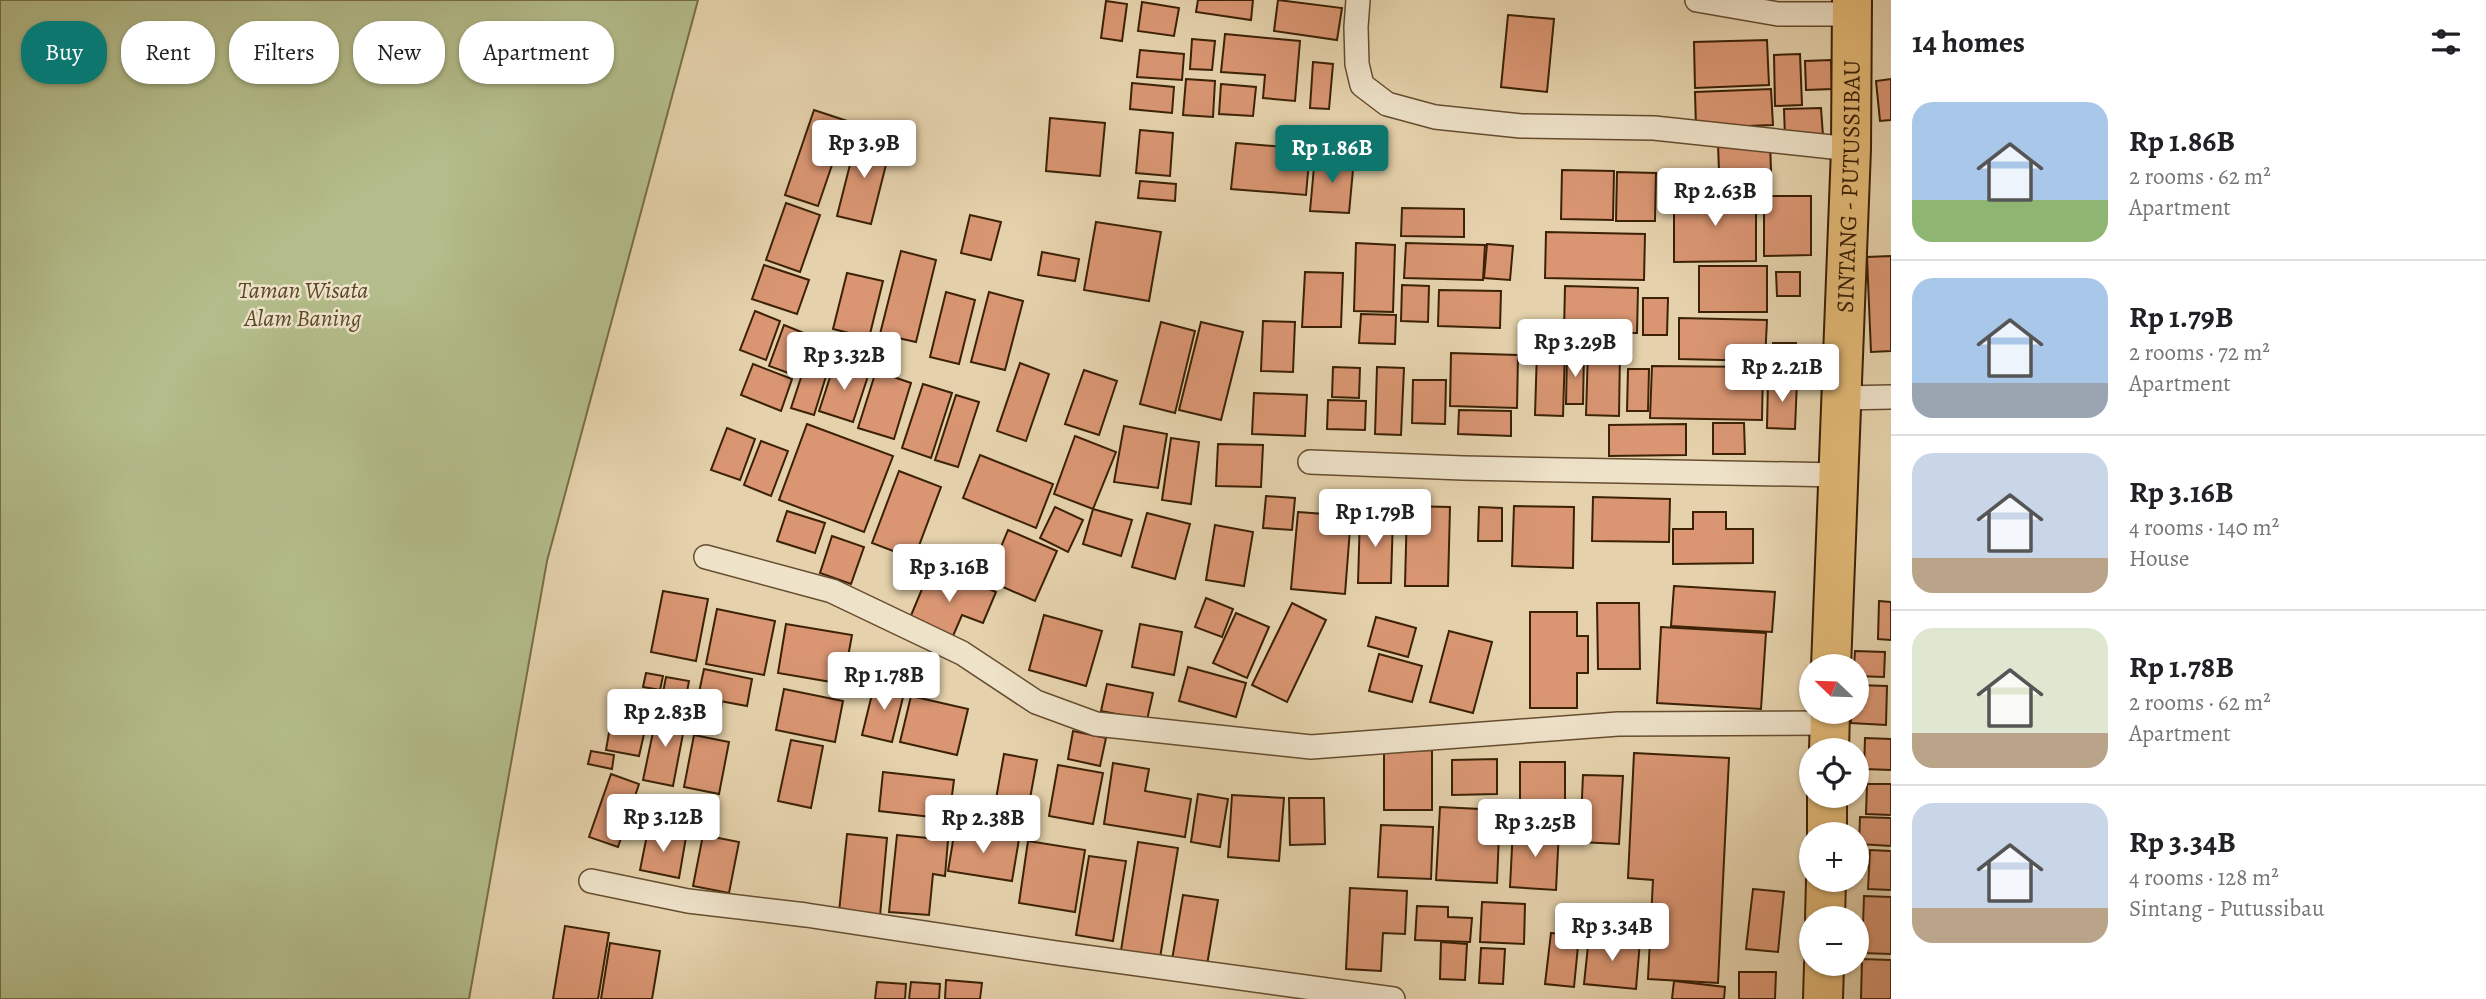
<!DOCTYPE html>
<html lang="en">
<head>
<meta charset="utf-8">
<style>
  :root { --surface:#fff; --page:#f6f6f6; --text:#202124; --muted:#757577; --line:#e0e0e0; --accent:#0f766e }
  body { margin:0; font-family:Alegreya,serif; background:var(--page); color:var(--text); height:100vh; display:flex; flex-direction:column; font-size:26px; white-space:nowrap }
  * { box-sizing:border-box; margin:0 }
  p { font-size:23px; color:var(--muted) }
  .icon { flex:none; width:38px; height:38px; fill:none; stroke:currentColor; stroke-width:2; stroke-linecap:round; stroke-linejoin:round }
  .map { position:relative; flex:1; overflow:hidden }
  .side { display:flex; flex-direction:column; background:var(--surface); width:595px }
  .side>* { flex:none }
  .hud { position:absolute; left:21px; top:21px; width:665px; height:63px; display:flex; gap:14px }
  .needle { width:46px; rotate:293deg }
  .fabs { position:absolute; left:1799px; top:654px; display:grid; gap:14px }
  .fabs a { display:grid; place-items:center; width:70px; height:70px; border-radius:50%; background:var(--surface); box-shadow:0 2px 5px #0004; font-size:35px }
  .price { position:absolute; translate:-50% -60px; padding:0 16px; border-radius:7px; background:#fff; color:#222; font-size:23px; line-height:46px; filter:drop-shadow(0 2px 4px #0008) }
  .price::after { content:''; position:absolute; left:50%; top:42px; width:21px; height:16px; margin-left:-10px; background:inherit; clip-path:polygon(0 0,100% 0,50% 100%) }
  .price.current { background:var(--accent); color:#fff }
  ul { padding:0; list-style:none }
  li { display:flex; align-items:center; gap:21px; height:175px; padding:0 21px }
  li+li { border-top:2px solid var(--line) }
  li span { display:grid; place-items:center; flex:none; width:196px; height:140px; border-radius:21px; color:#555 }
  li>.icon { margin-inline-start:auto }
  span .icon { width:84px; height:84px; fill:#fffc; stroke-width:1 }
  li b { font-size:30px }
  h2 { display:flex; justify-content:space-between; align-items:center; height:84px; padding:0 21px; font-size:30px }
  .pill { padding:0 24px; border-radius:28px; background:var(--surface); box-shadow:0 2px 5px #0004; font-size:24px; line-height:63px }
  .pill.current { background:var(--accent); color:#fff }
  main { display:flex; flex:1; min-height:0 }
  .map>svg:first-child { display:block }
  .green { fill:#b3bc8a; stroke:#786e48; stroke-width:2 }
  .building { fill:#da9673; stroke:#3c2105; stroke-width:2 }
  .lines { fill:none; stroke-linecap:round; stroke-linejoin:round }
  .street-casing { stroke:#664d2f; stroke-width:26 }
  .highway-casing { stroke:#3c2105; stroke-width:42 }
  .street { stroke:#eee2c9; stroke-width:23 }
  .highway { stroke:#e2b976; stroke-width:38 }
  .labels { text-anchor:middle; stroke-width:5; stroke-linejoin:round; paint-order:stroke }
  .street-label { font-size:24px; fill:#3c2105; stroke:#eee2c9 }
  .park-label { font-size:24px; font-style:italic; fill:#5a4826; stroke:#eee2c9 }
</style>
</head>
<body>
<main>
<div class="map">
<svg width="1891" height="999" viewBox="0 0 1891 999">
  <rect width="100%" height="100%" fill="#e5d2ac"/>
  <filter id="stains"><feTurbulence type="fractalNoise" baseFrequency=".00286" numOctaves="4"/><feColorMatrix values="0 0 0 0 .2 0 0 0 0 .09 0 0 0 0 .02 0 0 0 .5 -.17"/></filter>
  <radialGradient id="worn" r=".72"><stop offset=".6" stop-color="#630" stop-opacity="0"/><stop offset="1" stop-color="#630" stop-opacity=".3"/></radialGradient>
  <polygon class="green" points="0,0 698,0 547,561 469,999 0,999"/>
  <g class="building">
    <polygon points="1198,0 1253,0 1251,20 1196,12"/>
    <polygon points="1278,0 1342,8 1337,40 1274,31"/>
    <polygon points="1106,1 1127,4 1122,41 1101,38"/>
    <polygon points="1142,2 1179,8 1174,36 1138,31"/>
    <polygon points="1508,15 1554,19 1547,92 1501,87"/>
    <polygon points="1225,34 1300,41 1295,101 1263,98 1265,75 1221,72"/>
    <polygon points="1192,39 1215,41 1212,70 1190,69"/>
    <polygon points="1767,40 1769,85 1695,88 1694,42"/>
    <polygon points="1140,50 1184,54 1182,80 1137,77"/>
    <polygon points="1800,54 1802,105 1775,106 1774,55"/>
    <polygon points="1831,60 1832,89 1806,90 1805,61"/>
    <polygon points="1313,62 1333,64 1329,109 1310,108"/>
    <polygon points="1186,79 1215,81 1213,117 1183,115"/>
    <polygon points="1891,79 1891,120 1880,121 1876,81"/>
    <polygon points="1132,83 1174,87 1172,113 1130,109"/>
    <polygon points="1221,84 1256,87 1253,116 1219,114"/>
    <polygon points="1771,89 1773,125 1696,128 1695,92"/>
    <polygon points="1821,108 1823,136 1785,137 1784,109"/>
    <polygon points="814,110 847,121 818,206 785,195"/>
    <polygon points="1050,118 1105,123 1100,176 1046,171"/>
    <polygon points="1140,130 1173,133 1170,176 1136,173"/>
    <polygon points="857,137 891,145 871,224 837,216"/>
    <polygon points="1770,141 1771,171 1719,172 1718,143"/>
    <polygon points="1236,143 1310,149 1306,195 1231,189"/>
    <polygon points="1315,156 1354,159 1349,213 1310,211"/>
    <polygon points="1562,170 1614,171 1613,220 1561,219"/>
    <polygon points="1617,172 1656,173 1655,221 1616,221"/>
    <polygon points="1140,181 1176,184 1175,201 1138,198"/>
    <polygon points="1674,194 1756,194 1756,261 1674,262"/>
    <polygon points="1764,196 1811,196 1811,255 1764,256"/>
    <polygon points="786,203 820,215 800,272 766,260"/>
    <polygon points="1402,208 1464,209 1464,237 1401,236"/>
    <polygon points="970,215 1001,222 991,260 961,253"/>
    <polygon points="1096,222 1161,232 1149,301 1084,290"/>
    <polygon points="1546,232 1645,234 1644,280 1545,278"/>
    <polygon points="1356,243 1395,245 1393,312 1354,311"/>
    <polygon points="1406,243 1485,245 1483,280 1404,278"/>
    <polygon points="1487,244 1513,246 1510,280 1484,278"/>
    <polygon points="901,251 936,260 916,342 880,334"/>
    <polygon points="1042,252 1079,259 1075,281 1038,275"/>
    <polygon points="1891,256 1891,351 1871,352 1867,257"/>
    <polygon points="764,265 809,280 797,314 752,299"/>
    <rect x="1699" y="266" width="68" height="46"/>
    <polygon points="1305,272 1343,273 1341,327 1302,327"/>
    <polygon points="1776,272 1800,272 1800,296 1777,296"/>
    <polygon points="847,273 883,281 869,338 833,329"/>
    <polygon points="1402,285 1429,286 1428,322 1401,321"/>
    <polygon points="1565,286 1638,288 1637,333 1564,332"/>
    <polygon points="1439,290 1501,291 1500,328 1438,326"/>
    <polygon points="946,292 975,300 959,364 930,357"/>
    <polygon points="989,292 1023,301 1005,370 971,362"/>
    <polygon points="1643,298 1668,298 1667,335 1643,335"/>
    <polygon points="755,311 780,321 766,360 740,350"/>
    <polygon points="1361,314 1396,315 1395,344 1359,343"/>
    <polygon points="1679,318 1767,320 1765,361 1679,359"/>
    <polygon points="1263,321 1295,322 1293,372 1261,371"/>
    <polygon points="1161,322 1195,331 1175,413 1140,404"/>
    <polygon points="1201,322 1243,332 1221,420 1179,410"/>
    <polygon points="784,325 809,335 794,375 769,366"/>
    <polygon points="1773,343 1796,343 1795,376 1772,375"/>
    <polygon points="810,350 832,357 814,415 791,408"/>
    <polygon points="1537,350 1565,350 1563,416 1535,415"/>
    <polygon points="1588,350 1620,351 1619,416 1586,415"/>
    <polygon points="1451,353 1518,355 1517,408 1450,406"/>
    <polygon points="1567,353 1584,354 1583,404 1566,404"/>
    <polygon points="835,362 869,373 853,422 819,411"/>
    <polygon points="1020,363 1049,374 1026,441 997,431"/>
    <polygon points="753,364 792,379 781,411 741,395"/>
    <polygon points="1652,366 1763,367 1762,420 1650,418"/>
    <polygon points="1333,367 1360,368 1359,398 1332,397"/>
    <polygon points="1377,367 1404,368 1401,435 1375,434"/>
    <polygon points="1628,369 1649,369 1648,411 1627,411"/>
    <polygon points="1084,370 1117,381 1099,435 1065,424"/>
    <polygon points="876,371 911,383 894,439 858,428"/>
    <polygon points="1413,380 1446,380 1445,424 1412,423"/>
    <polygon points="1768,380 1797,381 1795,429 1767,428"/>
    <polygon points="923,384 952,393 931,458 902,448"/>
    <polygon points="1254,393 1307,395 1305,436 1252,434"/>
    <polygon points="956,395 979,402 958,467 935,460"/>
    <polygon points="1328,400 1366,401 1365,430 1327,429"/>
    <polygon points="1459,410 1511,411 1511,436 1458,434"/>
    <polygon points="1713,423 1744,423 1745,454 1713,454"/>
    <polygon points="807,424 893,456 864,532 779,500"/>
    <polygon points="1686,424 1686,455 1609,456 1609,425"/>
    <polygon points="1124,426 1167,434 1158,488 1114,482"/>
    <polygon points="727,428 755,439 740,480 711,470"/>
    <polygon points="1075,436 1116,452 1093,509 1054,494"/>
    <polygon points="1171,438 1199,442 1191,504 1162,500"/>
    <polygon points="761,441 788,451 771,496 744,485"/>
    <polygon points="1218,444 1263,445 1261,487 1216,486"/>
    <polygon points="980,455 1053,484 1036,528 963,498"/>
    <polygon points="899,471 941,487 914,559 872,543"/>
    <polygon points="1266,496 1295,498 1292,530 1263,528"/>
    <polygon points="1593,497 1670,499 1669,542 1592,541"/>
    <polygon points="1407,506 1450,507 1448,586 1405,586"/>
    <polygon points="1514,506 1574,507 1573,568 1512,566"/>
    <polygon points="1055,507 1083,520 1068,552 1040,538"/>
    <polygon points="1479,507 1502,508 1502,541 1478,541"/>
    <polygon points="1093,509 1132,520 1121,556 1083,544"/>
    <polygon points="787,511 825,523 815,553 777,541"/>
    <polygon points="1298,512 1351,516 1345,594 1291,589"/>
    <polygon points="1693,512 1726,512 1726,529 1753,529 1753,563 1673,564 1673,529 1693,529"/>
    <polygon points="1147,513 1190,524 1175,579 1132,567"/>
    <polygon points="1360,515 1393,516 1391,583 1358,583"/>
    <polygon points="1215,525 1253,532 1244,586 1206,580"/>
    <polygon points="1008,530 1057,551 1035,601 987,580"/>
    <polygon points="832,536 864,547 851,584 820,573"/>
    <polygon points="932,565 996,592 983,623 962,615 950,643 907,625"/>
    <polygon points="1674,586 1775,592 1772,632 1671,626"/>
    <polygon points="663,591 708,599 696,661 651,652"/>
    <polygon points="1206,598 1233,609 1222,637 1195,627"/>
    <polygon points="1879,601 1891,602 1891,640 1878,639"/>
    <polygon points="1292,603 1326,620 1287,702 1252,685"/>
    <polygon points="1597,603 1639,603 1640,669 1598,669"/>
    <polygon points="717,609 775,621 764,675 706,664"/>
    <polygon points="1530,612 1577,612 1577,636 1588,636 1588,673 1577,673 1577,708 1530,708"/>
    <polygon points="1236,613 1269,627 1247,678 1213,663"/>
    <polygon points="1044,615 1102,631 1086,686 1029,670"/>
    <polygon points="1376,617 1416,628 1408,657 1368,646"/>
    <polygon points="786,624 852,635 843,684 778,673"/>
    <polygon points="1140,624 1182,632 1174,675 1132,667"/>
    <polygon points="1661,627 1766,633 1761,709 1657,703"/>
    <polygon points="1449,631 1492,642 1473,713 1430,702"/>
    <polygon points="1855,651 1885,652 1884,677 1857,676 1857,667 1854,667"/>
    <polygon points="1379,654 1422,666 1412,702 1369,691"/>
    <polygon points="1188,667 1246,683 1236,717 1179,701"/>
    <polygon points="704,669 752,679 747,706 698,697"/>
    <polygon points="646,673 663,676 660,690 643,687"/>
    <polygon points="666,677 689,681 683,713 660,708"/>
    <polygon points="875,682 905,689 892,742 862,735"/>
    <polygon points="1107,684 1153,693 1147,720 1101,711"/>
    <polygon points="1857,685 1887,686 1886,725 1851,723 1851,712 1857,712"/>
    <polygon points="784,689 843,701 835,742 776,730"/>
    <polygon points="911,696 968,709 957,755 900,742"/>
    <polygon points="694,697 722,703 717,734 688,728"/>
    <polygon points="657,713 686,718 673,786 643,780"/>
    <polygon points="610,727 644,734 639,756 606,750"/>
    <polygon points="1073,731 1106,738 1100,766 1068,759"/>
    <polygon points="694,735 729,742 719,794 684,787"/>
    <polygon points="1865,738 1891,739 1891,770 1864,769"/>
    <polygon points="791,740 823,746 811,808 778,801"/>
    <polygon points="1432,750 1432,810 1384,810 1384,751"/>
    <polygon points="591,751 614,755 612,769 588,764"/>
    <polygon points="1634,753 1729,758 1718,983 1648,979 1653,880 1628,878"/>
    <polygon points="1004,754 1037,760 1025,826 976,822 978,797 996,799"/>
    <polygon points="1497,759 1497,794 1452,795 1452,760"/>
    <polygon points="1520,762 1565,762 1565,801 1520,802"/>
    <polygon points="1113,763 1149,769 1145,791 1191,799 1185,837 1104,824"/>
    <polygon points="1058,765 1103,773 1093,824 1049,816"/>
    <polygon points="883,772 954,780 949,819 879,811"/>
    <polygon points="611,774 639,784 618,847 589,837"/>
    <polygon points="1583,775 1623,776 1619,844 1580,842"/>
    <polygon points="1867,784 1891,784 1891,815 1866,814"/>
    <polygon points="1198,794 1228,799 1220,847 1191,842"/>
    <polygon points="1232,795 1284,798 1279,861 1228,857"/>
    <polygon points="1289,798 1324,798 1325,844 1290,845"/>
    <polygon points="1440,807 1500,810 1497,883 1436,880"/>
    <polygon points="1860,817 1891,818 1891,846 1859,844"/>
    <polygon points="1381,825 1433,827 1431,879 1378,877"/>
    <polygon points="1513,828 1559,830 1556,890 1510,887"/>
    <polygon points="955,829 1019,839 1012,881 948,871"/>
    <polygon points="648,830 686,837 679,878 640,870"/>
    <polygon points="847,834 887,838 880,916 839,912"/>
    <polygon points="703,835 739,842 729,893 693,886"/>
    <polygon points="897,835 948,840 945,876 933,874 929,915 889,912"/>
    <polygon points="1028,841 1085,850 1075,912 1019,903"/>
    <polygon points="1138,842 1178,848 1159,964 1120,957"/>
    <polygon points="1870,850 1891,851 1891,890 1868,889"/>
    <polygon points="1089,856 1126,861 1113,941 1076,935"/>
    <polygon points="1350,888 1407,891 1405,934 1383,933 1381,971 1346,969"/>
    <polygon points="1753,889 1784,892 1778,952 1746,949"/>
    <polygon points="1183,895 1218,900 1207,965 1172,960"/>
    <polygon points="1864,896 1891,897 1891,954 1862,953"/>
    <polygon points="1482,902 1525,904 1524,944 1480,942"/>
    <polygon points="1417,906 1448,907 1448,917 1472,918 1470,942 1415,940"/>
    <polygon points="565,926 609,933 598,999 553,999"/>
    <polygon points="1551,933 1579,936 1574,987 1545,984"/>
    <polygon points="1589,936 1640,941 1636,989 1584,984"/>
    <polygon points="1441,942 1467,944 1465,980 1440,979"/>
    <polygon points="610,943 660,951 652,999 601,999"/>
    <polygon points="1481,948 1505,949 1503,984 1479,983"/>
    <polygon points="1862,959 1891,960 1891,999 1861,999"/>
    <polygon points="1739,972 1776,972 1775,999 1739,999"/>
    <polygon points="946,980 982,983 980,999 945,999"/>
    <polygon points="1674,981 1725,987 1724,999 1672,999"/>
    <polygon points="877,982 906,984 905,999 875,999"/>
    <polygon points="911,982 940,984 939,999 909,999"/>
  </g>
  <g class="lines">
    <defs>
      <g id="street">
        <polyline points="1358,0 1356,27 1357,64 1362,85 1387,104 1435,117 1521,126 1654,128 1851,149"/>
        <polyline points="1697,0 1778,14 1851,14"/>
        <polyline points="1842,398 1891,397"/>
        <polyline points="1310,462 1463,468 1839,475"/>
        <polyline points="706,557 832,591 962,653 1036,702 1096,724 1311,747 1618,724 1829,723"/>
        <polyline points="591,881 688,901 806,915 1057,953 1393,999"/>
      </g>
      <g id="highway">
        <path id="s1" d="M1831 667 1851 149 1852 0"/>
        <polyline points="1829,751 1830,712"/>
        <polyline points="1827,835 1827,796"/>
        <polyline points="1825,919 1826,880"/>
        <polyline points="1823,999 1824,964"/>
      </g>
    </defs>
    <use href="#street" class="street-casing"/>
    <use href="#highway" class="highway-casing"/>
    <use href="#street" class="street"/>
    <use href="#highway" class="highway"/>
  </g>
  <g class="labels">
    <g class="street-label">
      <text dy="8" stroke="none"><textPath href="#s1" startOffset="481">SINTANG - PUTUSSIBAU</textPath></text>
    </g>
    <g class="park-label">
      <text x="303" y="298">Taman Wisata<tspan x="303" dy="28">Alam Baning</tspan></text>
    </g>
  </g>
  <rect width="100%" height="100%" filter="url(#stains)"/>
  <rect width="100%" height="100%" fill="url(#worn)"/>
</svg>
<div class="fabs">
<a><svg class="needle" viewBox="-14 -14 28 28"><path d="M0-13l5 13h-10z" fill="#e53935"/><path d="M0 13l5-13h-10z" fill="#757577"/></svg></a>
<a><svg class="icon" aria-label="locate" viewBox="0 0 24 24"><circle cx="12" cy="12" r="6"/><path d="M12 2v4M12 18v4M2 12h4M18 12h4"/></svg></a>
<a>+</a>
<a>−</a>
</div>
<b class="price" style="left:864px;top:180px">Rp 3.9B</b>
<b class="price current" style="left:1332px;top:185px">Rp 1.86B</b>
<b class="price" style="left:1715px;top:228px">Rp 2.63B</b>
<b class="price" style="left:1575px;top:379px">Rp 3.29B</b>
<b class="price" style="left:844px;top:392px">Rp 3.32B</b>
<b class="price" style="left:1782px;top:404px">Rp 2.21B</b>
<b class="price" style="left:1375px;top:549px">Rp 1.79B</b>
<b class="price" style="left:949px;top:604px">Rp 3.16B</b>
<b class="price" style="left:884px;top:712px">Rp 1.78B</b>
<b class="price" style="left:665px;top:749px">Rp 2.83B</b>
<b class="price" style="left:663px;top:854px">Rp 3.12B</b>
<b class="price" style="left:983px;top:855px">Rp 2.38B</b>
<b class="price" style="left:1535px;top:859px">Rp 3.25B</b>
<b class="price" style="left:1612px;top:963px">Rp 3.34B</b>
<div class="hud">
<a class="pill current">Buy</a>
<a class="pill">Rent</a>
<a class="pill">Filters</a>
<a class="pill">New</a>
<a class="pill">Apartment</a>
</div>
</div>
<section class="side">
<h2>14 homes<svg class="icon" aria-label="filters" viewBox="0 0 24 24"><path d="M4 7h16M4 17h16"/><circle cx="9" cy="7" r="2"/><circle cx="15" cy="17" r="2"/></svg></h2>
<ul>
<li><span style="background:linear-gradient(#a9c7e8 70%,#8fb573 0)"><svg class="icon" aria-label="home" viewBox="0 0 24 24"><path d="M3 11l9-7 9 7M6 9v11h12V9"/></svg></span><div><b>Rp 1.86B</b><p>2 rooms · 62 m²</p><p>Apartment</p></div></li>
<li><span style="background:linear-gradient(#a9c7e8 75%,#9aa5b1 0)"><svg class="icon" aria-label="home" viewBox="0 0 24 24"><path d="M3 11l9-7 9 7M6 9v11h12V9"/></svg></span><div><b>Rp 1.79B</b><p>2 rooms · 72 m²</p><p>Apartment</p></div></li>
<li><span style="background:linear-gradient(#c9d6e8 75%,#b9a48a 0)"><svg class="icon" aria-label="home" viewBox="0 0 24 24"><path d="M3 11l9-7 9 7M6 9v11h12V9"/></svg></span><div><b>Rp 3.16B</b><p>4 rooms · 140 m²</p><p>House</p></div></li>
<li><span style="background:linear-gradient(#dfe7d0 75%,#b9a48a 0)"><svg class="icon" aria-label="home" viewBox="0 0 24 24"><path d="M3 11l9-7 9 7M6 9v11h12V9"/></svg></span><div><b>Rp 1.78B</b><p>2 rooms · 62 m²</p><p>Apartment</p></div></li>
<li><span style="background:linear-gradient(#c9d6e8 75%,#b9a48a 0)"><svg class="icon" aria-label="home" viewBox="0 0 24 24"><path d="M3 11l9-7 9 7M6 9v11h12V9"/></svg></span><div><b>Rp 3.34B</b><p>4 rooms · 128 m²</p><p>Sintang - Putussibau</p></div></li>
</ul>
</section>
</main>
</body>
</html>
